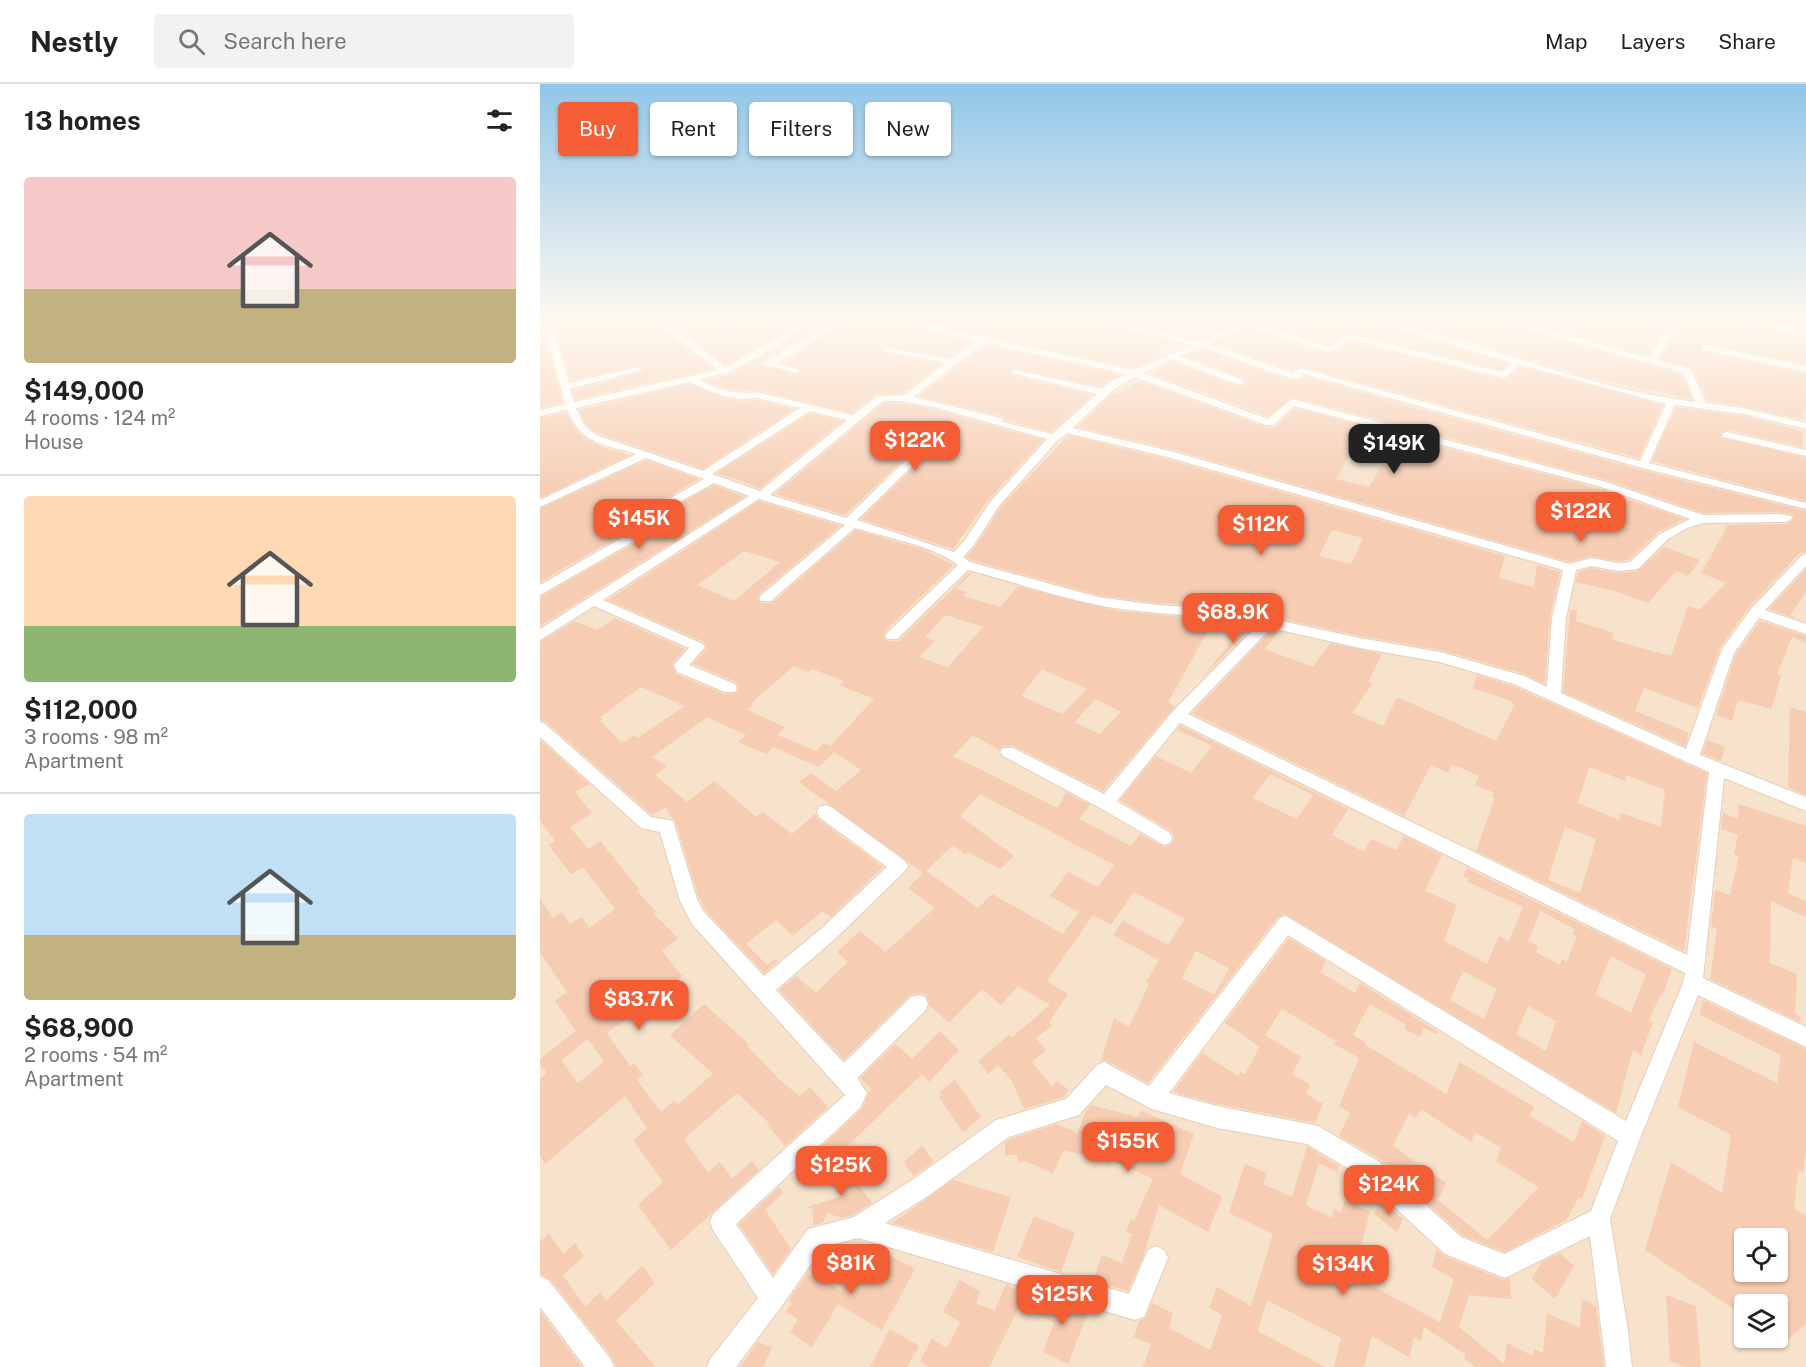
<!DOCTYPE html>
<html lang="en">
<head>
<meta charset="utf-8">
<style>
  :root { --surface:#fff; --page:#f2f2f2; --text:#222; --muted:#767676; --line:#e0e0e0; --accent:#f55d35 }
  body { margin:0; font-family:"Public Sans",sans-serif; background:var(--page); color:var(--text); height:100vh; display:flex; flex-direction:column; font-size:22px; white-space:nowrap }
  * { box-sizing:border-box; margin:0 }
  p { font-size:20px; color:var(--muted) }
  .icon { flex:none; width:33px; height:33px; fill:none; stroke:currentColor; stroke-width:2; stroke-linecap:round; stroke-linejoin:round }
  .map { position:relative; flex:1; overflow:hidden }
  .side { display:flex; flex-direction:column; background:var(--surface); width:540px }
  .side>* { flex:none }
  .banner { position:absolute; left:18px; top:18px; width:570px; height:54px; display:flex; gap:12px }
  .controls { position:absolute; left:1194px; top:1144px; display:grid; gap:12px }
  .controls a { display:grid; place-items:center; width:54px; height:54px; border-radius:6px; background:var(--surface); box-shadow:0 2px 4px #0004; font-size:30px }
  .price { position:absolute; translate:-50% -51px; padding:0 14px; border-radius:12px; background:var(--accent); color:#fff; font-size:20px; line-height:39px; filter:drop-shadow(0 2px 3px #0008) }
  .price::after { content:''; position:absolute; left:50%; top:36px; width:18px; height:14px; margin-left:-9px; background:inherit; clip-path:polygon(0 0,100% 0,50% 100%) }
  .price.current { background:#222; color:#fff }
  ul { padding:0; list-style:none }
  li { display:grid; align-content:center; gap:12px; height:318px; padding:0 24px }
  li+li { border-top:2px solid var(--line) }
  li span { display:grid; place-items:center; height:186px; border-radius:6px; color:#555 }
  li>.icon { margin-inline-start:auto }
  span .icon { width:108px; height:108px; fill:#fffc; stroke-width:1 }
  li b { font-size:26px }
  h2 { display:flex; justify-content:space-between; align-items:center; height:72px; padding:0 24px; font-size:26px }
  .chip { padding:0 21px; border-radius:6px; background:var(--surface); box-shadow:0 2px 4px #0004; font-size:21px; line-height:54px }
  .chip.current { background:var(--accent); color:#fff }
  header { display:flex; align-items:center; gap:36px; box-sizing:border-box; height:84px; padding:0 30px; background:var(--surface); border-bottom:2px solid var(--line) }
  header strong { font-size:28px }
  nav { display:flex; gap:33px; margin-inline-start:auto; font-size:21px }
  .search { width:420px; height:54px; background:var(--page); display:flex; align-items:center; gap:15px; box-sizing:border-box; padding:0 21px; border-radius:6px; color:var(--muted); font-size:22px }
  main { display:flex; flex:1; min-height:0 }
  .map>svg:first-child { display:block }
  .residential { fill:#f7e2cb; fill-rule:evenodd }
  .building { fill:#f6ccb2; fill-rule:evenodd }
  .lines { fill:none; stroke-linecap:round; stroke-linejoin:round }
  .street-casing { stroke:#e5cebc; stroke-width:2 }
  .street { fill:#fff; fill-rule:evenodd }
</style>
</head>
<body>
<header>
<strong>Nestly</strong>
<div class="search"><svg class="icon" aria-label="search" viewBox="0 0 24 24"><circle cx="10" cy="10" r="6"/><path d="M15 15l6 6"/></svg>Search here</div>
<nav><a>Map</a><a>Layers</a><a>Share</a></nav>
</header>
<main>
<section class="side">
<h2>13 homes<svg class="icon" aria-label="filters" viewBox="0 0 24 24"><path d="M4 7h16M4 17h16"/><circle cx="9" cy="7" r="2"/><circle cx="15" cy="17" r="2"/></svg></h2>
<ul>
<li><span style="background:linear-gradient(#f6c9c9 60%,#c2b280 0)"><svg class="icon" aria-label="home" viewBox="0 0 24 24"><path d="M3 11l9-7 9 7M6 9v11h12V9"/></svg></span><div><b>$149,000</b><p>4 rooms · 124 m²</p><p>House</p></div></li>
<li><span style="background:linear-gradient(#ffd9b3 70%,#8fb573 0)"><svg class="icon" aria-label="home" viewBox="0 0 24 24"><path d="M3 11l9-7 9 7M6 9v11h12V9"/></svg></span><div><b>$112,000</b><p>3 rooms · 98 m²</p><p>Apartment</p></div></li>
<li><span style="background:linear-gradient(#bfe0f5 65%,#c2b280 0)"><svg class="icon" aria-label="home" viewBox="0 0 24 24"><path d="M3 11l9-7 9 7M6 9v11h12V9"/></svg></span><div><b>$68,900</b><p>2 rooms · 54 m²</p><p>Apartment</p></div></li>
</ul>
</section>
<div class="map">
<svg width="1266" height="1283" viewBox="0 0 1266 1283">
  <rect width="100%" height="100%" fill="#fef1dd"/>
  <path class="residential" d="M0 235H1266V1283H0ZM1204 1155H1238V1188H1204ZM1204 1221H1238V1254H1204Z"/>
  <g class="building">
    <polygon points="0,235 22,318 0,324"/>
    <polygon points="13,235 181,235 175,239 182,244 202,235 262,235 234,254 185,280 128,236 121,236 119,238 120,244 172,285 36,315 33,307 103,288 104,285 96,281 31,296"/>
    <polygon points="277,235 296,235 219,278 218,281 259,291 260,284 243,279 312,235 342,235 343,237 430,258 410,273 343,261 344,269 401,280 363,309 336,310 312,329 218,306 188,305 166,296 188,291 242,262"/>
    <polygon points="368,235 453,235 483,242 487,239 495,240 502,235 545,235 546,237 629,258 607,278 594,284 449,252 445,249 440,251"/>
    <polygon points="571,235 704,235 678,247 652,240 652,237 638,250"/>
    <polygon points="722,235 822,235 968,280 961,286 810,248 789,261 719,238"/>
    <polygon points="845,235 951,235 952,237 1142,291 1152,315 1053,294 924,255"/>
    <polygon points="974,235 1034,235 1022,247"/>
    <polygon points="1047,235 1130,235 1108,271 1035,251"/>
    <polygon points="1143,235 1191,235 1192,237 1266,255 1266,280 1165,259 1160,262 1162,268 1266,290 1266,327 1263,326 1263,336 1203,322 1168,317 1153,284 1120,275"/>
    <polygon points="1218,235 1266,235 1266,245"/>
    <polygon points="707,244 789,271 810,258 963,296 981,283 1123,321 1099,374 765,283 758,283 753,286 675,260"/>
    <polygon points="445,261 579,291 561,303 471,283 471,291 552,311 511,348 465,336 462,332 379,312"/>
    <polygon points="661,265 751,297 758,297 764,293 1098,385 1266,427 1266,468 1260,469 1209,523 1180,564 1158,624 1104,604 1095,627 1149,649 1145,662 1023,608 1030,525 1037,527 1036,537 1074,549 1072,556 1131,572 1148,522 1159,526 1186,499 1161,489 1188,441 1247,440 1255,434 1253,430 1240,428 1163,429 1067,396 753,313 728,332 613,290 634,279 696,302 705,302 704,294 647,272"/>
    <path d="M600 297 725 343H736L755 324 1057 404 1144 435 1118 448 1089 476 1078 477 1051 472 1030 478 635 366 538 343 574 308 576 310ZM809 371 843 379 829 403 796 395Z"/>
    <polygon points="150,300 184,314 202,317 217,316 254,325 163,385 57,349 47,341 39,326"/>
    <polygon points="344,319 361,319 396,326 503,356 448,416 413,465 321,435 406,352 371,345 342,367 366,373 305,431 235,410"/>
    <polygon points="1136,323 1203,332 1263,347 1263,362 1266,364 1188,346 1181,348 1181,353 1266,374 1266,417 1112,377"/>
    <polygon points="26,329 38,348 46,355 62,363 90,371 0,414 0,334"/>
    <polygon points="270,329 302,337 220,404 177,389"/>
    <path d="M528 351 626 375 965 472 959 494 994 503 997 481 1020 488 1010 533 1005 600 985 590 901 566 820 552 686 523 617 519 558 511 431 476 426 473 436 462 461 423ZM792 446 823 454 811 480 779 472Z"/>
    <polygon points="106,376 159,395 98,430 92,438 97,442 0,498 0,425"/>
    <polygon points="174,401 204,413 0,542 0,513 111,450 117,441 111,436"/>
    <path d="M219 417 300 442 220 509 217 515 221 519H232L316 446 382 465 414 481 345 547 343 553 347 557H359L429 489H432L416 505 426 508 423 512 460 523 478 502 578 527 674 536 628 618 635 622 563 707 474 662H463L459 666 433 651 413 672 518 724 526 708 550 721 539 735 591 762 600 750 625 763 632 760 634 753 631 747 580 716 616 672 651 689 672 662 638 646 641 642 808 725 792 751 824 768 831 755 856 766 864 752 902 771 885 807 917 821 904 857 947 880 959 852 969 857 983 823 928 798 929 794 923 792 927 784 1132 885 1122 913 1120 912 1109 936 1113 938 1101 971 1093 966 1076 1029 745 830 738 833 608 999 565 976 561 977 574 934 589 943 609 900 606 898 619 876 573 851 583 837 628 861 645 835 594 808 571 841 553 831 507 897 528 910 509 938 512 941 496 954 506 966 492 978 512 1003 517 997 529 1006 524 1013 484 1025 472 997 458 981 448 990 438 977 469 951 472 953 510 921 478 902 461 921 442 905 409 939 390 922 386 911 379 909 370 911 304 976 239 906 256 892 276 909 308 878 297 868 320 847 345 868 395 824 368 804 383 789 259 698 271 689 296 707 321 686 294 668 279 683 233 663 226 670 198 658 206 651 167 633 112 673 127 682 115 691 147 718 174 697 216 733 223 728 252 750 275 730 278 735 343 783 291 833 282 827 253 852 236 836 206 860 227 881 235 875 238 877 224 889 166 827 158 811 135 736 131 734 126 723 112 731 6 638 0 636V558L34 537 57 546 75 534 145 565 132 580 136 590 184 610 197 609 199 603 196 598 153 580 167 564 164 558 68 516ZM204 467 240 478 194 517 157 501ZM406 531 443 543 408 583 379 573 395 557 385 553ZM254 582 268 588 272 585 304 597 299 601 334 615 290 662 283 659 276 667 238 651 245 643 207 626 214 620 211 619ZM502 585 547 605 522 630 481 612ZM101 603 145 622 98 654 95 651 82 659 60 637 63 635 60 633ZM556 615 581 628 560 650 534 638ZM730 690 773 711 757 735 713 714ZM440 710 574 781 558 803 528 788 510 812 539 828 523 850 452 810 438 824 386 787 413 761 426 771 428 768 460 785 474 772 420 732ZM1000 827 1035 845 1033 850 1037 852 1027 878 1022 875 1020 881 996 868 998 862 988 857ZM656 867 689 884 674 911 642 894ZM1071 872 1106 890 1091 929 1055 910ZM923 887 957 905 944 935 910 916ZM988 922 1016 937 1006 967 976 950Z"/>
    <polygon points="1124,463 1160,476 1148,492 1136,487 1108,519 1075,507 1036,498 1034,505 1038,488 1051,484 1078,489 1098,487"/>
    <polygon points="1266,485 1266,508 1250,531 1266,538 1229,525"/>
    <polygon points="1220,537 1266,552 1266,559 1252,553 1237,590 1241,592 1231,625 1198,616 1192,637 1176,631 1196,570"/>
    <polygon points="705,541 713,542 660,596"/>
    <path d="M732 546 738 548 725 565 773 583 790 559 842 570 828 598 832 600 812 629 843 642 857 613 956 657 975 620 971 619V617L933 604 937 591 973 602 1167 689 1144 867 936 767 955 714 952 713 954 709 935 701 939 692 912 680 908 689 891 681 864 732 652 629ZM1049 683 1085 697 1086 691 1125 706 1121 743 1081 729 1079 736 1038 719ZM1025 743 1056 755 1040 809 1008 796Z"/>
    <polygon points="1250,623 1266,628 1266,711 1248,703"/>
    <path d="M0 656 49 700 35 708 52 729 30 743 48 765 60 757 99 805 97 807 116 827 114 830 138 854 122 867 142 892 67 949 90 982 94 979 103 991 97 996 121 1028 134 1017 137 1021 173 990 130 951 164 920 209 960 207 962 240 996 259 1012 270 1003 288 1023 245 1062 228 1041 230 1040 197 1009 144 1055 168 1089 180 1078 192 1095 212 1077 219 1086 131 1166 98 1121 123 1098 93 1056 107 1044 85 1012 5 1080 0 1072V995L7 989 0 980V975L36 947 15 917 27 908 0 869V814L12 834 22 828 30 840 42 833 49 844 75 825 43 783 31 790 8 761 15 757 0 737ZM48 955 64 978 38 999 21 976Z"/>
    <polygon points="1167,656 1185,663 1181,677 1163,670"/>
    <polygon points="1199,720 1266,742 1266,779 1253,774 1248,809 1266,817 1266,833 1231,817 1230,879 1257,890 1255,930 1261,933 1260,938 1170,895 1177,845 1171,842 1175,806 1190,811 1199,772 1194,770 1198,751 1181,745 1183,729 1198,735"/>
    <path d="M749 854 786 877 780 888 815 909 820 899 897 947 896 950 884 944 880 953 865 945 866 941 830 920 813 951 825 958 824 960 906 1010 920 978 994 1023 990 1032 1034 1058 1042 1037 1065 1052 1042 1115 1039 1113 1026 1136 964 1168 922 1151 840 1075 799 1052 810 1029 799 1022 819 974 794 960 796 957 742 925 725 951 761 973 752 990 770 1001 766 1010 783 1020 775 1039 678 1020 633 1008 662 969 698 992 700 988 705 990 720 963 685 939ZM881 1025 931 1058 935 1048 961 1064 956 1077 999 1103 947 1156 898 1116 906 1099 853 1062 869 1029 876 1034Z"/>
    <path d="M1163 916 1266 965V1067L1263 1089 1258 1086 1254 1124 1266 1132V1240L1238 1263V1221H1204V1232L1105 1166 1131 1078 1182 1109 1191 1051 1138 1023 1154 958 1237 999 1241 971 1160 931ZM1204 1155H1238V1188H1204Z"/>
    <polygon points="400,947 419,966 389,998 382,990 289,1080 278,1066 322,1025 331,1004 320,994 355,960 372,975"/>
    <polygon points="415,996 441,1033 423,1048 399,1013 402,1011 399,1009"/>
    <polygon points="551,1021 598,1033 601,1027 654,1050 640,1090 682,1113 668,1148 619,1121 603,1173 588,1207 553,1197 562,1171 582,1179 592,1150 586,1148 591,1135 594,1137 613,1095 570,1076 570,1079 524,1066 513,1090 486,1077 478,1079 477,1070 465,1072 465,1059 470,1055 517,1040 538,1049 545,1028"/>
    <polygon points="382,1062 394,1078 373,1092 364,1078"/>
    <polygon points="767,1062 799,1082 797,1088 779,1079 766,1121 792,1134 794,1125 801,1129 805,1116 830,1128 813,1192 900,1238 914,1195 892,1183 897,1165 904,1172 964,1196 969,1194 972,1215 929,1211 919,1243 964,1280 967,1259 993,1272 994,1265 1003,1269 1007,1229 1040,1244 1042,1215 1056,1222 1064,1283 935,1283 924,1274 926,1271 884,1243 881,1257 874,1253 869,1273 832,1252 824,1283 794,1283 801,1254 727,1216 718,1247 785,1283 603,1283 611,1260 594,1253 599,1237 606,1234 612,1219 633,1229 629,1244 670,1266 682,1231 669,1224 677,1203 711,1222 733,1150 689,1129 705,1080 727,1089 723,1100 752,1113"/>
    <polygon points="300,1077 332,1119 313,1131 302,1134 287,1129 283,1139 273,1141 273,1125 266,1123 303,1112 286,1090"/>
    <polygon points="413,1096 471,1113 453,1168 352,1139"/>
    <polygon points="239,1103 243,1109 225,1126 251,1165 233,1190 199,1140"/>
    <polygon points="842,1115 863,1135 857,1148 834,1130"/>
    <polygon points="494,1132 535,1149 521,1188 477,1173"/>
    <polygon points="9,1149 23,1170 35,1159 44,1172 23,1191 45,1223 60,1208 66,1217 102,1182 115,1199 76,1237 116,1283 76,1283 72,1273 10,1195 0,1190 0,1158"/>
    <polygon points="329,1160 375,1185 342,1246 298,1220 272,1263 250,1248 258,1235 246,1228 252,1219 249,1216 268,1189 271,1194 272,1190 301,1207"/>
    <polygon points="1020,1169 1034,1182 1015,1215 992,1195 1002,1178"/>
    <polygon points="420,1196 440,1208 436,1220 455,1226 466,1200 485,1211 449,1283 388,1283 380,1277 392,1254 407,1264 420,1238 403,1228"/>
    <polygon points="503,1211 549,1225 528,1280 503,1268 514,1239 496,1230"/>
    <polygon points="1126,1211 1156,1222 1161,1283 1146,1283 1130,1277"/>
    <polygon points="0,1227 42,1283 0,1283"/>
    <polygon points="350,1245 379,1262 367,1283 330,1283"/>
    <polygon points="218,1258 232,1263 223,1283 200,1283"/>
  </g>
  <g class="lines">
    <defs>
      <g id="street">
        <path d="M3 235H11L29 299 97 283 102 286 30 305 34 318 177 286 121 242V238H127L185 283 235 256 266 235H275L241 260 187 289 160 295C177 306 197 311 217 308L313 331 337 312 364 311 406 279 344 267V263L411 275 435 257 344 235H359L440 253 444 251 448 254 594 286 652 261 547 235H562L660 257 709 235H720L714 239 789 263 809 250 962 288 972 279 824 235H837C875 245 914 253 952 266 1018 287 1086 309 1155 318L1144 289 953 235H966L1023 250 1037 235H1045L1031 252 1109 274 1133 235H1141L1117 276 1151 285 1166 319 1203 324 1266 339V345L1203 330 1135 321 1109 379 1266 419V425L1099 383 763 290 758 295H752L661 263 640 272 703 296V300H697L632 276 603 289 728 335 752 315 1066 398 1163 431 1240 430 1251 432 1253 434 1247 438 1163 439 1147 444 1128 455 1098 485 1078 487 1051 482 1036 486 1026 534 1021 609 1146 665 1182 565 1211 525 1262 471 1266 470V482L1225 526 1266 540V550L1219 534 1194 569 1160 671 1266 713V727L1184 694 1163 894 1266 943V963L1158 911 1101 1052 1070 1135 1088 1247 1092 1283H1066L1050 1152 965 1194 905 1170 822 1093 767 1060 677 1044 612 1025 566 1001 539 1031 469 1053 388 1112 345 1139 589 1210 608 1166 616 1162 624 1166 628 1174 604 1233 595 1236 318 1154 283 1163 241 1223 196 1283H167L171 1274 218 1214 173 1146 170 1138 173 1130 305 1011 152 840 140 817 120 748 101 744 0 653V638L5 640 111 733 133 737 157 815 164 828 224 892 283 843 347 783 279 733 277 728 279 723 285 721 291 723 365 777 368 782 365 787 295 855 236 906 304 979 371 913 378 911 385 913 388 920 385 927 317 994 327 1009 320 1024 196 1140 233 1194 268 1145 314 1133 372 1096 456 1036 526 1015 557 981 564 978 609 1002 740 834 746 832 1086 1037 1143 899 1145 889 640 639 577 717 630 749 632 754 630 759 624 761 560 724 463 672 460 668 463 664H473L564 710 633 627 718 541C666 529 611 532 558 521 514 512 471 497 428 486L357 555H347L345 552 347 549 418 481C394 462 345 453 315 444L231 517H221L219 514 221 511 305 441 219 415 63 516 163 560 165 563 149 581 195 600 197 604 195 608H185L137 588 134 581 149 564 54 522 0 556V545L209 412 174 399 107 436 115 441 110 448 0 511V501L102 442 94 438 99 432 164 395 106 374 0 423V416L96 370C61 359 44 362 27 326L0 332V326L25 320ZM707 242 790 269 810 256 964 294 980 281 1126 320 1100 377 764 285H758L753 289 669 260ZM444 259 586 290 575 295 562 305 472 285V289L557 310 512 350 463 338 461 334 374 313ZM595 293 726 341H734L754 322 1058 402 1150 435 1120 450 1090 478 1078 479 1051 474 1030 480 634 368 533 344 573 306ZM150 298 163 305 184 312 202 315 217 314 260 324 163 387 56 351 45 342 36 324ZM343 317H361L397 324 507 355 450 418 425 456 414 468 317 436 398 357V353H390L306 434 230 411ZM270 327 307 336 220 407 172 390ZM527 349 627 373 1023 486 1012 534 1007 603 984 592 900 568 820 554 686 525 617 521 558 513 430 478 423 473 434 461 459 422 518 356ZM731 544 820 564 900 578 974 600 1169 688 1147 871 648 630ZM748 851 1078 1057 1051 1127 964 1170 921 1153 838 1077 778 1042 677 1022 629 1009Z"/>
        <polygon points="187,235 200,235 181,242 177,239"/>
        <polygon points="300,235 310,235 237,280 258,285 258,289 220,280"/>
        <polygon points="1193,235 1208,235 1266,247 1266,253"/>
        <polygon points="1165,261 1266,282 1266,288 1162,266 1162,262"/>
        <polygon points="1187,348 1266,366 1266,372 1183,353 1183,349"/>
        <polygon points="0,1192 8,1196 70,1274 74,1283 45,1283 0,1223"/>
      </g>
    </defs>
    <use href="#street" class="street-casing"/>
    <use href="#street" class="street"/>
  </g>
  <linearGradient id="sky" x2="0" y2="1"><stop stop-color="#91c6e8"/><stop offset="0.57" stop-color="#fff9f0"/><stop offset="1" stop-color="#fff9f0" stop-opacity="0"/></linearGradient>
  <rect width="1266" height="414" fill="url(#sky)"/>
</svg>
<div class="controls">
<a><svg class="icon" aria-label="locate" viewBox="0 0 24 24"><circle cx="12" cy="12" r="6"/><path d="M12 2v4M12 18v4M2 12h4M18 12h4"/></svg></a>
<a><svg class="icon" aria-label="layers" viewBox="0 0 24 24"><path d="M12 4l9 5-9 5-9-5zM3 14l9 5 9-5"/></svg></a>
</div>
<b class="price" style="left:375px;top:388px">$122K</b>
<b class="price current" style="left:854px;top:391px">$149K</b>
<b class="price" style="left:1041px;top:459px">$122K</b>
<b class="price" style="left:99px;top:466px">$145K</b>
<b class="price" style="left:721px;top:472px">$112K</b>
<b class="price" style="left:693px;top:560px">$68.9K</b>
<b class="price" style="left:99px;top:947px">$83.7K</b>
<b class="price" style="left:588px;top:1089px">$155K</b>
<b class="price" style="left:301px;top:1113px">$125K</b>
<b class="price" style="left:849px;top:1132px">$124K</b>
<b class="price" style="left:311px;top:1211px">$81K</b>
<b class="price" style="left:803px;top:1212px">$134K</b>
<b class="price" style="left:522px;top:1242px">$125K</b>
<div class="banner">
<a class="chip current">Buy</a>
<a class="chip">Rent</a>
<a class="chip">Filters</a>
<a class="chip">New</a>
</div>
</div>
</main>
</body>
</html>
